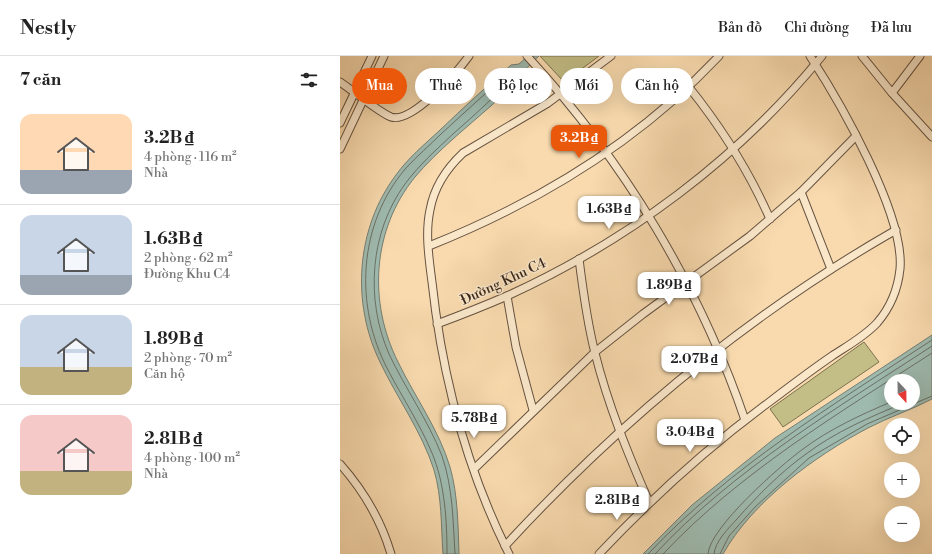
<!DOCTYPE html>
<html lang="vi">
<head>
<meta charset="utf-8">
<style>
  :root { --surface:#fff; --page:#f2f2f2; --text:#222; --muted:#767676; --line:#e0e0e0; --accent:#ea580c }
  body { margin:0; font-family:"Libre Bodoni",serif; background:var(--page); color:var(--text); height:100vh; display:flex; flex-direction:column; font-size:15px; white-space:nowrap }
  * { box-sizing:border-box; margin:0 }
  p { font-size:13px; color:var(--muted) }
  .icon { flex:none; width:22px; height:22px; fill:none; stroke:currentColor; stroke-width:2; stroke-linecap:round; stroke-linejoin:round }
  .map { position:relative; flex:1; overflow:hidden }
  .panel { display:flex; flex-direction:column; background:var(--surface); width:340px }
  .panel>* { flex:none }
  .top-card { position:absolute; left:12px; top:12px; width:380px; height:36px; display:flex; gap:8px }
  .needle { width:26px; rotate:158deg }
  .controls { position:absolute; left:544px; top:318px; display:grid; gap:8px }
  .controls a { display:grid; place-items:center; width:36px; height:36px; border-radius:50%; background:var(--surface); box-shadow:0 4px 16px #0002; font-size:20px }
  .price { position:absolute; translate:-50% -34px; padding:0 9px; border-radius:8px; background:#fff; color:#222; font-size:13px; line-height:26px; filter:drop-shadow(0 1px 2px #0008) }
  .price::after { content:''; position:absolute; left:50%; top:24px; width:12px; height:9px; margin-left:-6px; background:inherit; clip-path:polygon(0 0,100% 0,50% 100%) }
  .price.current { background:var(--accent); color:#fff }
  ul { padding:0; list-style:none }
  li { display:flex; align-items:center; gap:12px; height:100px; padding:0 20px }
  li+li { border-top:1px solid var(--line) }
  li span { display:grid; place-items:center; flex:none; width:112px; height:80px; border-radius:12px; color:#555 }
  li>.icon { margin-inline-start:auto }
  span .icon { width:48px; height:48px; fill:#fffc; stroke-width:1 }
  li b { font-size:17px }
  h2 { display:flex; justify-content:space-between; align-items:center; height:48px; padding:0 20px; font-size:17px }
  .tag { padding:0 14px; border-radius:18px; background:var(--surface); box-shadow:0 4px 16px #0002; font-size:14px; line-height:36px }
  .tag.current { background:var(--accent); color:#fff }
  header { display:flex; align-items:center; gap:24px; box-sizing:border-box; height:56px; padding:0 20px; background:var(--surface); border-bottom:1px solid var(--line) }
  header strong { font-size:19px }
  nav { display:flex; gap:22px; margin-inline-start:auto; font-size:14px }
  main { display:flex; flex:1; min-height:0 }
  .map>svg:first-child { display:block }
  .green { fill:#c3be86; stroke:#7d7250 }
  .water { fill:#9ebaaf; stroke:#757f74; fill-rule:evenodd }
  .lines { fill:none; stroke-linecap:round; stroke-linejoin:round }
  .shore { stroke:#6a7065; stroke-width:1 }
  .street-casing { stroke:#675340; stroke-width:9 }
  .street { stroke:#fae7ca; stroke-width:7 }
  .labels { text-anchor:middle; stroke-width:3; stroke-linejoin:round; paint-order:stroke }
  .street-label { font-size:14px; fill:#37261b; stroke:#fae7ca }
</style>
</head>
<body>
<header>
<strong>Nestly</strong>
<nav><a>Bản đồ</a><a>Chỉ đường</a><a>Đã lưu</a></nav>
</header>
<main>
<section class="panel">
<h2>7 căn<svg class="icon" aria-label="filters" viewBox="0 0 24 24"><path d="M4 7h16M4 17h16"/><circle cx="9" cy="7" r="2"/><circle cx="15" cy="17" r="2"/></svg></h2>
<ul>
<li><span style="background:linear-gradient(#ffd9b3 70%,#9aa5b1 0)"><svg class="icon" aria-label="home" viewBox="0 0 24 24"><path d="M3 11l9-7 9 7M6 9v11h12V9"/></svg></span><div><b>3.2B ₫</b><p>4 phòng · 116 m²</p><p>Nhà</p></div></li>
<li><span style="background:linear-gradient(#c9d6e8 75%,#9aa5b1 0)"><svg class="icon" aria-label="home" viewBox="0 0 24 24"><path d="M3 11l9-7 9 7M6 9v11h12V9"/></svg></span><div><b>1.63B ₫</b><p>2 phòng · 62 m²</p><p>Đường Khu C4</p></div></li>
<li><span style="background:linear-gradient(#c9d6e8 65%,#c2b280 0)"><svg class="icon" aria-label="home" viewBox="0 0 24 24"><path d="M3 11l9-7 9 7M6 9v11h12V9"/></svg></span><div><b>1.89B ₫</b><p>2 phòng · 70 m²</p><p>Căn hộ</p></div></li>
<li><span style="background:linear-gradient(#f6c9c9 70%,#c2b280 0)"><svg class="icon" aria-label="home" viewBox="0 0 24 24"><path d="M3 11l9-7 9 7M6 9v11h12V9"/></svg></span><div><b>2.81B ₫</b><p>4 phòng · 100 m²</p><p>Nhà</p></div></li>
</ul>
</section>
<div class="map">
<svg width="592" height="498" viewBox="0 0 592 498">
  <rect width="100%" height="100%" fill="#f8daae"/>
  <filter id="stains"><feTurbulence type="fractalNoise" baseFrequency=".005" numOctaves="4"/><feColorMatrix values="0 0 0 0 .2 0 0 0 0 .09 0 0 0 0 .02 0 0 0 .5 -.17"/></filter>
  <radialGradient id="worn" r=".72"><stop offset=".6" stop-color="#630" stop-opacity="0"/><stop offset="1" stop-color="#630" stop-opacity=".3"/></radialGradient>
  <g class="green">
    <polygon points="200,0 259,0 224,26"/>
    <polygon points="524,286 539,306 443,371 430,353"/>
  </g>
  <g class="water">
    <path d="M188 0H199C193 6 187 11 184 17 181 24 158 43 152 49 126 72 97 95 75 121 32 174 28 246 58 306 75 341 99 374 110 411 118 439 118 469 119 498H103C101 470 102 441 94 414 82 376 57 342 40 306 11 247 16 172 56 119 68 102 84 89 100 74 123 52 147 30 171 9L179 8Z"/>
    <path d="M592 279V343C571 354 549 361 528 372 475 400 413 445 383 498H303L352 449 435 382ZM551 325H573V347H551Z"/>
  </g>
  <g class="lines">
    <g class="shore">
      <path d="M107 498C107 465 105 428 92 397 80 368 62 341 48 314 14 250 18 168 66 112 77 100 90 89 101 78 125 56 149 34 173 13H180V16C158 37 136 58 113 78 96 94 79 109 65 128 30 176 25 243 49 298 65 332 88 364 102 400 113 432 113 465 115 498"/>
      <path d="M308 498C390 411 493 349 592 284"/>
      <path d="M315 498C394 413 496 353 592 290"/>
      <path d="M323 498C399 417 499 357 592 297"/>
      <path d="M368 498C369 472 441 409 463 393 488 374 522 358 551 346"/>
      <path d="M374 498C375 485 389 472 397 463 417 440 442 415 466 398 495 376 530 361 564 347"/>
      <polyline points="380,498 389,480 415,451 469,402 527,368 592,340"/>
    </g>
    <defs>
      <g id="street">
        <path d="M187 0C284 105 359 229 405 364"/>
        <polyline points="522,0 552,37 592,81"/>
        <path d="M0 26C12 34 40 57 51 61 72 68 118 15 129 0"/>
        <path d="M348 30C381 71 409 115 430 163"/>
        <polyline points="552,37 580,0"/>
        <polyline points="0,67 32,0"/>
        <polyline points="0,93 44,0"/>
        <polyline points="461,136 491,213"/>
        <path d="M89 190C197 147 299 85 379 0"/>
        <path d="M239 203C243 235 247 266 255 297 268 349 288 398 309 446"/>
        <polyline points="167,240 176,291 193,354"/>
        <path d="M97 268C121 259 144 250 167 240 288 185 398 103 482 0"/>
        <path d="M0 408C23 434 41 464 51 498"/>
        <polyline points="134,413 255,296 303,258 410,180 461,136 516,80"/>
        <path d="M165 490C279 366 409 258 556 174"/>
        <path d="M169 498C127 414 102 319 92 226 89 203 85 177 90 154 94 131 106 113 123 97L208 47 271 0"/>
        <path d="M259 498C311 443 367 392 428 347 449 331 470 315 492 300 507 290 524 281 537 267 550 252 558 232 560 213 565 159 500 46 470 0"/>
      </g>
    </defs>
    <use href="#street" class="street-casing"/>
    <use href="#street" class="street"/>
  </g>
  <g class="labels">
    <g class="street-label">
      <text transform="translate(163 225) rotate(-25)" y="5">Đường Khu C4</text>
    </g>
  </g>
  <rect width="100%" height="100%" filter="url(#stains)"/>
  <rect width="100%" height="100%" fill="url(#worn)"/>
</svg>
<div class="controls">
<a><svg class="needle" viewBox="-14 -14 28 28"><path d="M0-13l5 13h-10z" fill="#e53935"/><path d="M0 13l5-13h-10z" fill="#767676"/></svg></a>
<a><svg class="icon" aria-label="locate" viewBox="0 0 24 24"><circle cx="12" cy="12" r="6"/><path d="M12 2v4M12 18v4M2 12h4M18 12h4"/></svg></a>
<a>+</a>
<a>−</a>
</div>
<b class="price current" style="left:239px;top:103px">3.2B ₫</b>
<b class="price" style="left:269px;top:174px">1.63B ₫</b>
<b class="price" style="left:329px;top:250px">1.89B ₫</b>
<b class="price" style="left:354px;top:324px">2.07B ₫</b>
<b class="price" style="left:134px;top:383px">5.78B ₫</b>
<b class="price" style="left:350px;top:397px">3.04B ₫</b>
<b class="price" style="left:277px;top:465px">2.81B ₫</b>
<div class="top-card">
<a class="tag current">Mua</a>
<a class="tag">Thuê</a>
<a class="tag">Bộ lọc</a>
<a class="tag">Mới</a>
<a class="tag">Căn hộ</a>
</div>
</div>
</main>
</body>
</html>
